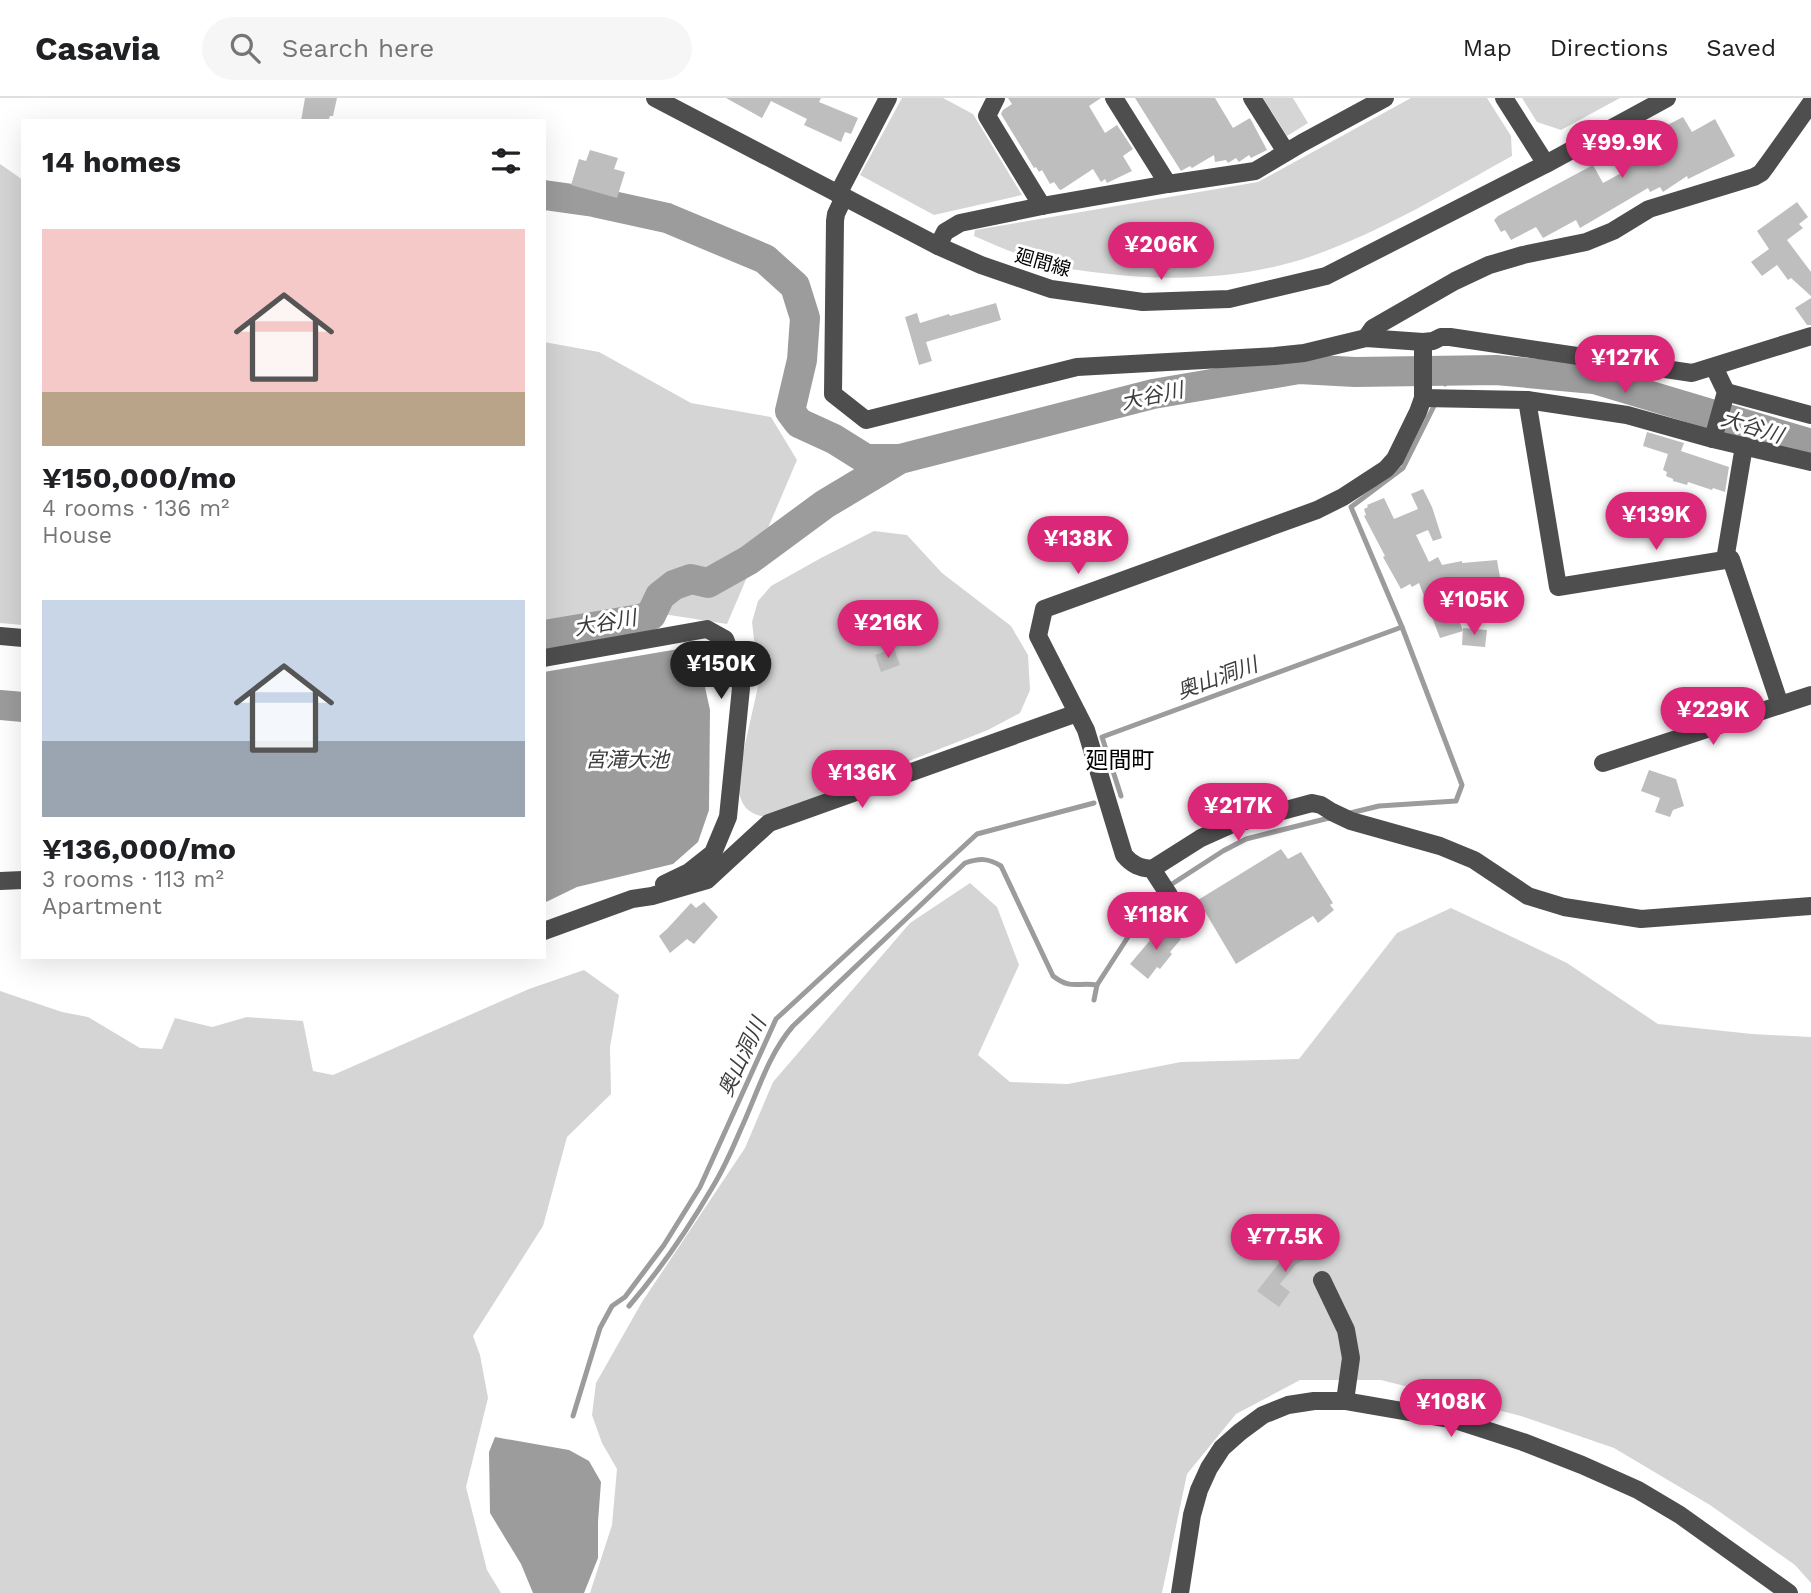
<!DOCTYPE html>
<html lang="en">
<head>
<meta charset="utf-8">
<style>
  :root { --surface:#fff; --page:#f6f6f6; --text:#202124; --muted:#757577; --line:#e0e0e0; --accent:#db2777 }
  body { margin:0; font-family:"Work Sans","Noto Sans JP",sans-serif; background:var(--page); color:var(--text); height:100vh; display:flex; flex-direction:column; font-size:26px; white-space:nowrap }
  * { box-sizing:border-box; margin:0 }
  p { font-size:23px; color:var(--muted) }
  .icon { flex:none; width:38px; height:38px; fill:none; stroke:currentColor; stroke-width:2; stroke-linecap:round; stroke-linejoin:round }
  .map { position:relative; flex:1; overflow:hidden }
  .drawer { position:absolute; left:21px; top:21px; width:525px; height:840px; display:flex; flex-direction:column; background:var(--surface); border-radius:0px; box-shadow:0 7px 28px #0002 }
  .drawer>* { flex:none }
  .price { position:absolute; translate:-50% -60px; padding:0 16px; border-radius:24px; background:var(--accent); color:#fff; font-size:23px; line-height:46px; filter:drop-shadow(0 2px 4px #0008) }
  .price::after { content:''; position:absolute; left:50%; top:42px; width:21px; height:16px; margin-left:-10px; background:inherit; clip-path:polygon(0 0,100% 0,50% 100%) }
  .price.selected { background:#222; color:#fff }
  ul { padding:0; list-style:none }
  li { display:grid; align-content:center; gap:14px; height:371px; padding:0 21px }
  li span { display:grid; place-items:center; height:217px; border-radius:0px; color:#555 }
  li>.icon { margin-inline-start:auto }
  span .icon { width:126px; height:126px; fill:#fffc; stroke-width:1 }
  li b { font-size:30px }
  h2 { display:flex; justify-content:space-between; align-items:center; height:84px; padding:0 21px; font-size:30px }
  header { display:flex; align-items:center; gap:42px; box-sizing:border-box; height:98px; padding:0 35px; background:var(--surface); border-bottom:2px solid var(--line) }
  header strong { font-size:33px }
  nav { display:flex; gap:38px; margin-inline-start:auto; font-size:24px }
  .search { width:490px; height:63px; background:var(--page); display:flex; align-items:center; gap:18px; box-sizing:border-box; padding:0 24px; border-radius:38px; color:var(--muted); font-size:26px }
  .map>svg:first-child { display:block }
  .green { fill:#d5d5d5 }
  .water { fill:#9c9c9c }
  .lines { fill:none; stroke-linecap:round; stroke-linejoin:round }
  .stream { stroke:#9c9c9c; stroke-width:5 }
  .river { stroke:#9c9c9c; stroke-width:30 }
  .building { fill:#bebebe }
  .minor { stroke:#4e4e4e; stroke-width:18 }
  .labels { text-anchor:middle; stroke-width:6; stroke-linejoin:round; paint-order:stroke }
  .street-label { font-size:19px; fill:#000; stroke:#fff }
  .water-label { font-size:21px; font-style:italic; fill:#3d3d3d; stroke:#fff }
  .quarter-label { font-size:23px; fill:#000; stroke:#fff }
</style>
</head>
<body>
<header>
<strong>Casavia</strong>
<div class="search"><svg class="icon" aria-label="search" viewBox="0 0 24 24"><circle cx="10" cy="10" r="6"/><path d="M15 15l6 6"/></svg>Search here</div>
<nav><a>Map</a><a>Directions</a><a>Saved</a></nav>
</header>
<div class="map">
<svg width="1811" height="1495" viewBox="0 0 1811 1495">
  <rect width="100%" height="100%" fill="#fff"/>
  <g class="green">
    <polygon points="902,0 943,0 973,16 1022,97 934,117 860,77"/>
    <polygon points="1263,0 1293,0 1308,25 1287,38"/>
    <path d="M1411 0H1487L1511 38 1512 58C1447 94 1383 133 1312 158 1245 181 1171 184 1101 175 1084 173 1066 171 1049 166 1023 159 999 149 974 138L975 132 1258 84Z"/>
    <polygon points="1522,0 1620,0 1561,32 1537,24"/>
    <polygon points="0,66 23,82 23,527 0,525"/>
    <polygon points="544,244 599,254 691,305 771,319 797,362 727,526 644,513 544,529"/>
    <path d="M874 433 907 437 942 475 1011 528 1028 557 1030 592 1020 615 988 632 766 719C743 715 740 704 737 682L759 584 752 524 758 503 771 488 821 460Z"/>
    <polygon points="970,785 997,809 1019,867 978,957 1010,984 1068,986 1181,964 1299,961 1397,835 1451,810 1567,865 1658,926 1752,936 1811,939 1811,1485 1795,1467 1710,1407 1614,1350 1521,1318 1381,1282 1300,1282 1236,1316 1187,1376 1162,1495 590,1495 612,1427 617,1371 602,1345 592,1317 596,1285 642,1204 745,1050 773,984 910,825"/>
    <polygon points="584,872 619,897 610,949 611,996 567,1039 543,1128 473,1238 480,1257 488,1300 466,1389 487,1472 501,1495 0,1495 0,893 62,914 88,919 140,950 162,951 175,920 212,929 247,919 303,923 313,973 333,977 529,891"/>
  </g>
  <g class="water">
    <polygon points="696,548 710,612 709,712 698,744 673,766 577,789 544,805 544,574"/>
    <polygon points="495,1339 569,1352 589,1363 601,1384 598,1424 598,1460 584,1495 533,1495 521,1466 490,1415 489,1354"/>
  </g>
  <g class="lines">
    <g class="stream">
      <polyline points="1445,286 1451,272"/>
      <polyline points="1121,698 1102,639 1402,529"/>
      <polyline points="1346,716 1379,708 1456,703 1462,687 1402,529 1351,409 1403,370 1435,306"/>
      <polyline points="1094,902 1097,887 1148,808 1157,797 1172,786 1223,753 1246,741 1333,719"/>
      <path d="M629 1208C660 1172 688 1131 712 1090 723 1072 732 1052 740 1033 757 997 767 958 793 928L965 765C980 760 988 760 1001 768L1053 878C1071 892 1077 884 1097 887"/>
      <polyline points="573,1318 600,1230 612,1208 625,1199 664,1147 700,1089 776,921 977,736 1094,705"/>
    </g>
    <g class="river">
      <polyline points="544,97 594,104 667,120 765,161 795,188 805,220 802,262 790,313 799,325 834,341 866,361 900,361"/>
      <polyline points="544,537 640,521 651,517 660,498 674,487 691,481 708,485 749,462 825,406 900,361 1153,296 1299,271 1355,274 1496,272 1594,281 1811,346"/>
      <polyline points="0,607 23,609"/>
    </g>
  </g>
  <g class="building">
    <polygon points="305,0 337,0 333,18 330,18 328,23 301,23"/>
    <polygon points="726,0 821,0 819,4 858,20 851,36 845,34 841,44 804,27 807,21 771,3 762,20"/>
    <polygon points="1008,0 1101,0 1089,8 1105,35 1117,27 1133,51 1123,58 1132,73 1107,85 1105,81 1101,84 1093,71 1061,92 1059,91 1054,84 1050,86 1042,72 1039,74 1036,69 1034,70 1001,16 1003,12 1012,6"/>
    <polygon points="1135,0 1215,0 1233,30 1250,20 1267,52 1251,60 1249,57 1239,64 1236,60 1228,65 1226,62 1215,64 1214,57 1192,70 1190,68 1181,73"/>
    <polygon points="1683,19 1692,34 1715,21 1735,58 1688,81 1687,78 1663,94 1660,89 1650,94 1648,90 1580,130 1576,122 1543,140 1536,129 1511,142 1505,132 1501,134 1494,122 1498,118 1593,67 1603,85 1625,73 1624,71 1628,69 1626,67 1634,62 1627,48"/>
    <polygon points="590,52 618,60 614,71 625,74 617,100 571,87 579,61 586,63"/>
    <polygon points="1797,104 1808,119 1799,126 1803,130 1787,142 1811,174 1811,198 1791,180 1788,182 1777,167 1762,178 1751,164 1769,151 1757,133"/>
    <polygon points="1811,200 1811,227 1807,227 1795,210"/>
    <polygon points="996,205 1001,222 926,244 932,263 919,267 905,219 917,215 920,225 949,216 950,218"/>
    <polygon points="1647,334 1684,345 1681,353 1729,369 1725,394 1713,390 1712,392 1688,384 1687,387 1673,383 1673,381 1666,378 1667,374 1663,372 1668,356 1643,348"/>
    <polygon points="1423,391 1432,409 1442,440 1433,443 1428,432 1416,437 1429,464 1438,459 1442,467 1462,463 1462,465 1497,462 1501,485 1448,490 1463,533 1440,540 1419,485 1412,489 1410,486 1401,491 1383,459 1385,458 1364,418 1366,417 1364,411 1368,409 1367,407 1384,400 1394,421 1418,411 1411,396"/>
    <polygon points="1463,530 1487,532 1485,549 1462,547"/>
    <polygon points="894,550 900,567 881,574 875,557"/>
    <polygon points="1649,672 1676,681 1684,708 1673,712 1670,719 1655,714 1660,700 1641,693"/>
    <polygon points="1281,751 1288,761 1301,754 1333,805 1330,807 1334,812 1318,825 1313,818 1236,866 1198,802"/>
    <polygon points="704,804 718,819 694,846 687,841 670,855 659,838 667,831 691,805 696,810"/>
    <polygon points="1163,827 1181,841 1170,854 1172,856 1160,871 1157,869 1148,881 1130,866"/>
    <polygon points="1312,1144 1318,1156 1296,1166 1280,1186 1290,1194 1279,1209 1257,1193 1287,1155"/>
  </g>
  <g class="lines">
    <g class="minor">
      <polyline points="655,0 938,148 981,167 1051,191 1143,204 1229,201 1326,178 1546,66 1667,0"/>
      <polyline points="996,0 987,18 1042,108"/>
      <polyline points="1114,0 1168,86"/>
      <polyline points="1252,0 1286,54"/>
      <polyline points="1504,0 1546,66"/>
      <polyline points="838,96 888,0"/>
      <polyline points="844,99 836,116 835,123 833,296 866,322 1077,269 1275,258 1304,255 1366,240 1423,244 1433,243 1441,239 1450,239 1692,275 1811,238"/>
      <polyline points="938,148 945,134 960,125 1042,108 1168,86 1255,73 1302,45 1385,0"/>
      <polyline points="1366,240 1373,230 1455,183 1489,167 1523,157 1586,144 1613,133 1649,111 1754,79 1761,75 1767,67 1811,5"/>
      <polyline points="1726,294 1811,317"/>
      <polyline points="1423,300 1527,302 1627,317 1713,341 1811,364"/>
      <polyline points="1527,302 1558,489 1731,461 1780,607"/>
      <polyline points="1713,341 1726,294 1714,269"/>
      <polyline points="1725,462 1744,348"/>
      <polyline points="0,538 23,540"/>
      <polyline points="544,560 707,531 725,541 739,577 741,590 728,719 713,755 689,774 664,786"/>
      <polyline points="1603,665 1811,597"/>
      <polyline points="1152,771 1201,740 1230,727 1312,705 1321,707 1332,714 1351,723 1440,748 1474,762 1528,798 1564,809 1641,821 1811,808"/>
      <polyline points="0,783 23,782"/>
      <path d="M1169 797 1152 771C1140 770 1132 767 1124 757L1086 632 1038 538 1044 511 1317 412 1343 399 1386 371 1395 361 1418 314 1423 300V244"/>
      <polyline points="544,833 632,801 652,798 707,782 769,725 1077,615"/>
      <polyline points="1322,1182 1346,1232 1351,1260 1345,1303"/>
      <polyline points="1180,1495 1192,1417 1199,1392 1209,1370 1222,1350 1240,1334 1263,1317 1288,1307 1314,1303 1345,1303 1455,1322 1523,1344 1582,1367 1638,1392 1680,1417 1789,1495"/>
    </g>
  </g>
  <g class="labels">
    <g class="street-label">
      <text transform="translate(1043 164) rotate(16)" y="7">廻間線</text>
    </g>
    <g class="water-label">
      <text transform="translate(1152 298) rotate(-12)" y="7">大谷川</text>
      <text transform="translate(1752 329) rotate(17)" y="7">大谷川</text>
      <text transform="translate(605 525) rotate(-10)" y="7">大谷川</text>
      <text transform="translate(1217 580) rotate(-20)" y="7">奥山洞川</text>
      <text x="627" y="669">宮滝大池</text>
      <text transform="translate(742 959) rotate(-65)" y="7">奥山洞川</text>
    </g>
    <g class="quarter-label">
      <text x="1120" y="670">廻間町</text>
    </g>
  </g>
</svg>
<b class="price" style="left:1622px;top:82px">¥99.9K</b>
<b class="price" style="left:1161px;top:184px">¥206K</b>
<b class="price" style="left:1625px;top:297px">¥127K</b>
<b class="price" style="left:1656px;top:454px">¥139K</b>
<b class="price" style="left:1078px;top:478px">¥138K</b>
<b class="price" style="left:1474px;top:539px">¥105K</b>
<b class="price" style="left:888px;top:562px">¥216K</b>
<b class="price selected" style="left:721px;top:603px">¥150K</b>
<b class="price" style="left:1713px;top:649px">¥229K</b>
<b class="price" style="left:862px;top:712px">¥136K</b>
<b class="price" style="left:1238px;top:745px">¥217K</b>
<b class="price" style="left:1156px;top:854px">¥118K</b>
<b class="price" style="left:1285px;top:1176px">¥77.5K</b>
<b class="price" style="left:1451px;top:1341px">¥108K</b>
<section class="drawer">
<h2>14 homes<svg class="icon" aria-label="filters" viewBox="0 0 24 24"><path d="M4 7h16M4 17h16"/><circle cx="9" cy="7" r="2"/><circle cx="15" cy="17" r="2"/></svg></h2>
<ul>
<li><span style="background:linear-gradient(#f6c9c9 75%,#b9a48a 0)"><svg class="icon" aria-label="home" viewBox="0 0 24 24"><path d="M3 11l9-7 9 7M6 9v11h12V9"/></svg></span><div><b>¥150,000/mo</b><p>4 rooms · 136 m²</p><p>House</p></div></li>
<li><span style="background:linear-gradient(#c9d6e8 65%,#9aa5b1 0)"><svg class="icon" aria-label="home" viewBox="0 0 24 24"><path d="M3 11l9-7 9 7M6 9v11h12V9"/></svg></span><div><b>¥136,000/mo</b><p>3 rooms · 113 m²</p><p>Apartment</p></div></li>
</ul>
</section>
</div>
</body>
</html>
